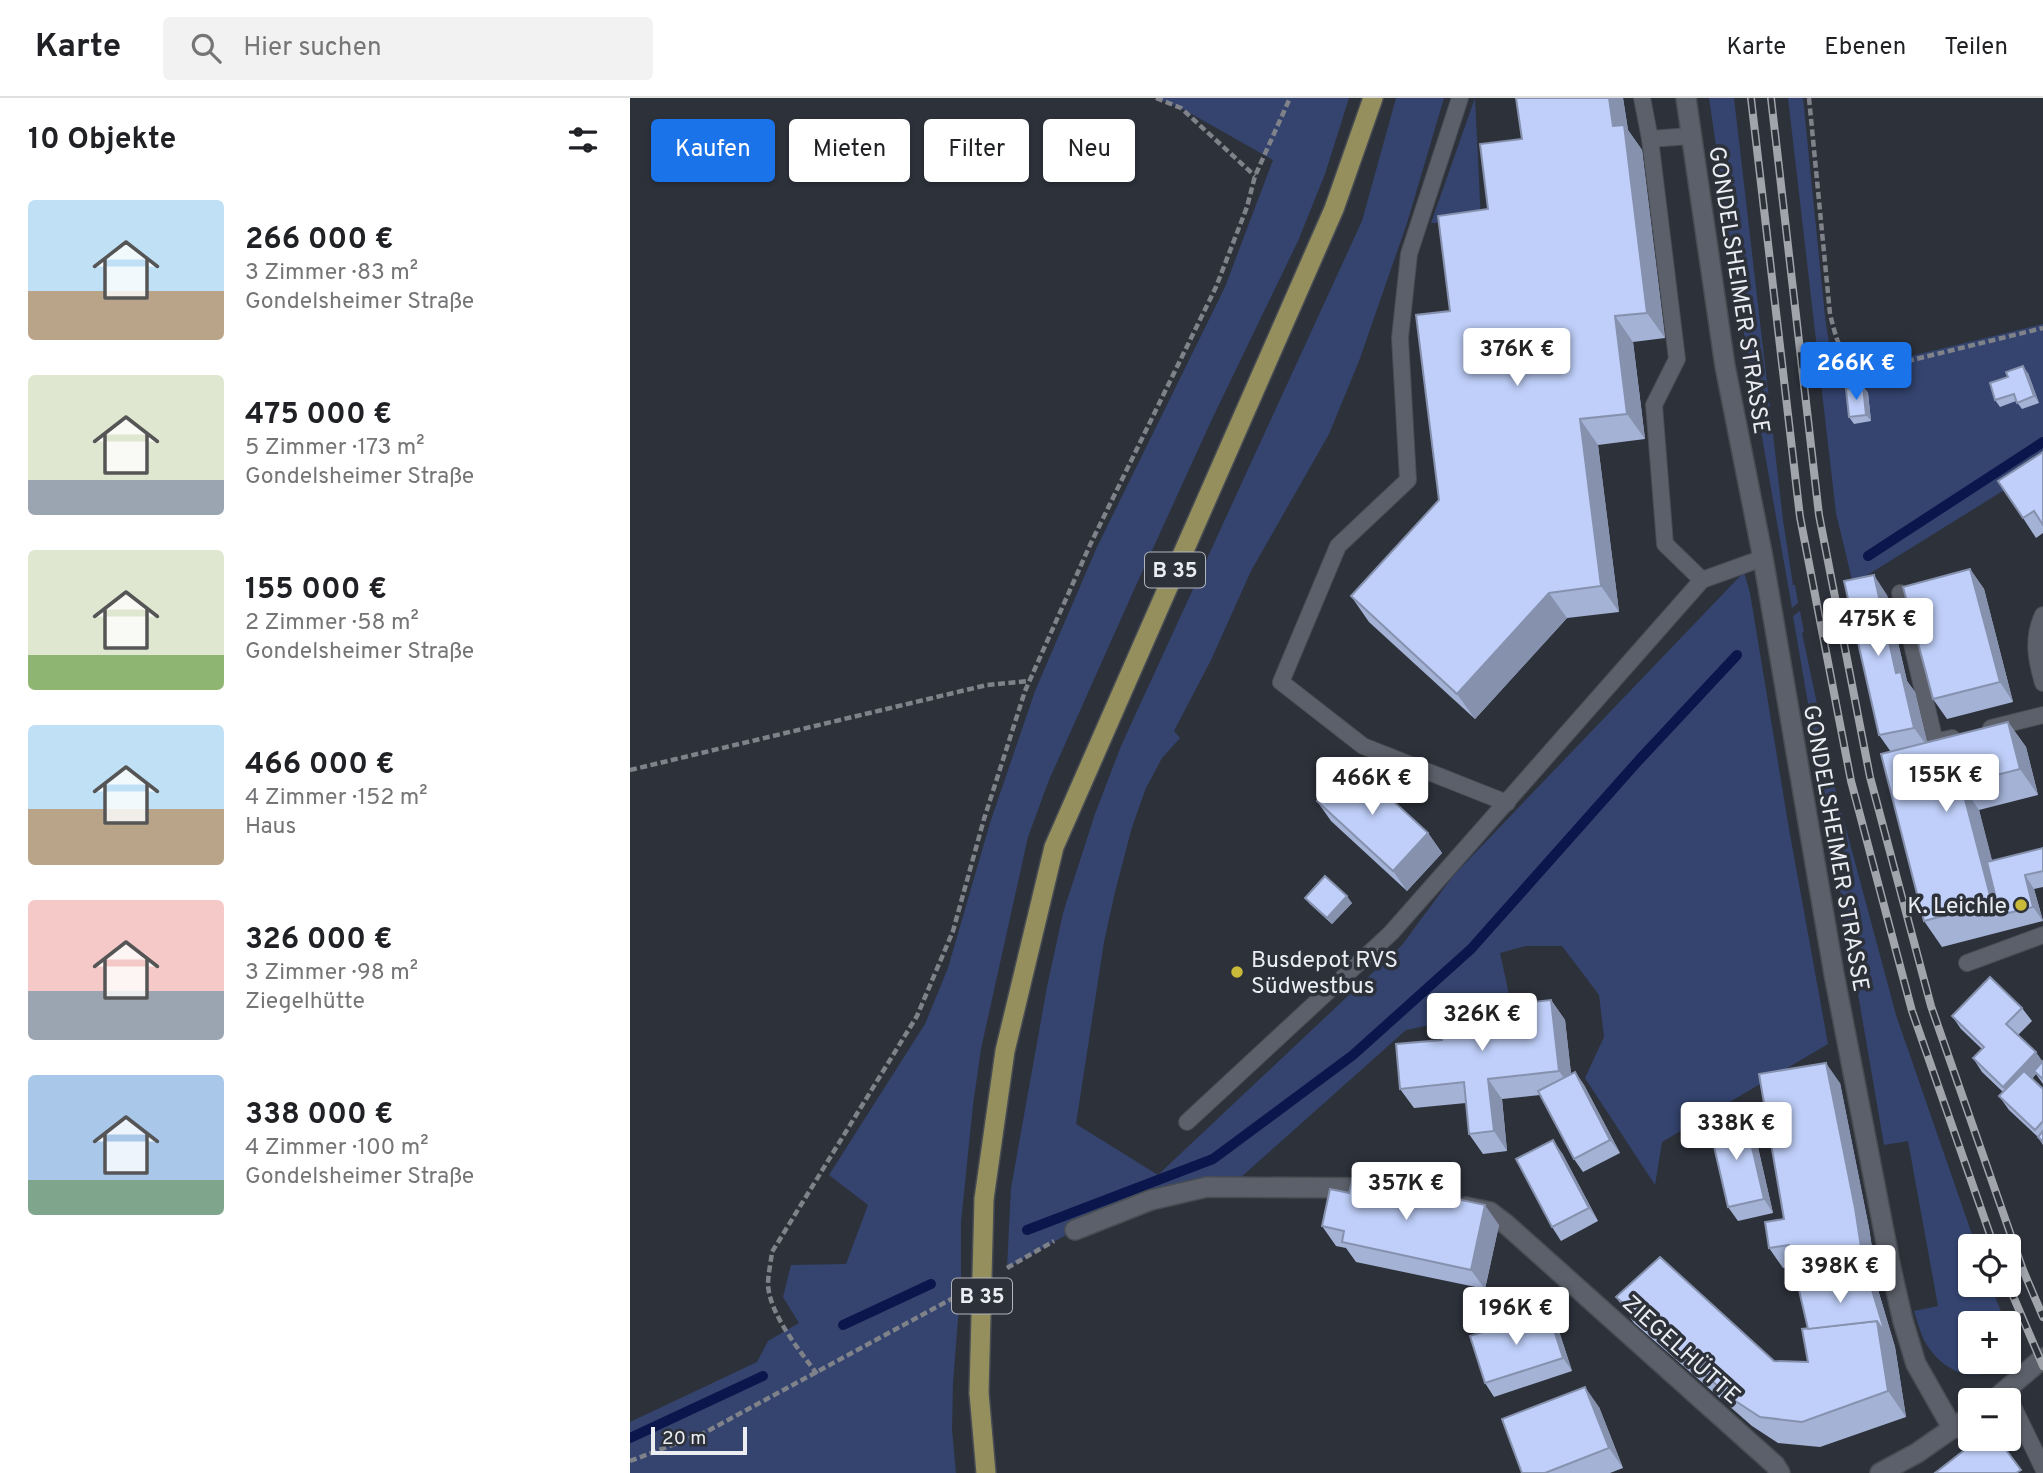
<!DOCTYPE html>
<html lang="de">
<head>
<meta charset="utf-8">
<style>
  :root { --surface:#fff; --page:#f2f2f2; --text:#202124; --muted:#757577; --line:#e0e0e0; --accent:#1a73e8 }
  body { margin:0; font-family:Overpass,sans-serif; background:var(--page); color:var(--text); height:100vh; display:flex; flex-direction:column; font-size:26px; white-space:nowrap }
  * { box-sizing:border-box; margin:0 }
  p { font-size:23px; color:var(--muted) }
  .icon { flex:none; width:38px; height:38px; fill:none; stroke:currentColor; stroke-width:2; stroke-linecap:round; stroke-linejoin:round }
  .map { position:relative; flex:1; overflow:hidden }
  .side { display:flex; flex-direction:column; background:var(--surface); width:630px }
  .side>* { flex:none }
  .guide { position:absolute; left:21px; top:21px; width:665px; height:63px; display:flex; gap:14px }
  .fabs { position:absolute; left:1328px; top:1136px; display:grid; gap:14px }
  .fabs a { display:grid; place-items:center; width:63px; height:63px; border-radius:7px; background:var(--surface); box-shadow:0 2px 5px #0004; font-size:35px }
  .scale { position:absolute; left:21px; bottom:18px; width:96px; box-sizing:border-box; padding-left:7px; border:4px solid #ebedf3; border-top:0; font-size:19px; line-height:24px; white-space:nowrap; color:#ebedf3; -webkit-text-stroke:5px #2d313a; paint-order:stroke }
  .price { position:absolute; translate:-50% -60px; padding:0 16px; border-radius:7px; background:#fff; color:#222; font-size:23px; line-height:46px; filter:drop-shadow(0 2px 4px #0008) }
  .price::after { content:''; position:absolute; left:50%; top:42px; width:21px; height:16px; margin-left:-10px; background:inherit; clip-path:polygon(0 0,100% 0,50% 100%) }
  .price.active { background:var(--accent); color:#fff }
  ul { padding:0; list-style:none }
  li { display:flex; align-items:center; gap:21px; height:175px; padding:0 28px }
  li span { display:grid; place-items:center; flex:none; width:196px; height:140px; border-radius:7px; color:#555 }
  li>.icon { margin-inline-start:auto }
  span .icon { width:84px; height:84px; fill:#fffc; stroke-width:1 }
  li b { font-size:30px }
  h2 { display:flex; justify-content:space-between; align-items:center; height:84px; padding:0 28px; font-size:30px }
  .pill { padding:0 24px; border-radius:7px; background:var(--surface); box-shadow:0 2px 5px #0004; font-size:24px; line-height:63px }
  .pill.active { background:var(--accent); color:#fff }
  header { display:flex; align-items:center; gap:42px; box-sizing:border-box; height:98px; padding:0 35px; background:var(--surface); border-bottom:2px solid var(--line) }
  header strong { font-size:33px }
  nav { display:flex; gap:38px; margin-inline-start:auto; font-size:24px }
  .search { width:490px; height:63px; background:var(--page); display:flex; align-items:center; gap:18px; box-sizing:border-box; padding:0 24px; border-radius:7px; color:var(--muted); font-size:26px }
  main { display:flex; flex:1; min-height:0 }
  .map>svg:first-child { display:block }
  .green { fill:#34446f }
  .lines { fill:none; stroke-linecap:round; stroke-linejoin:round }
  .stream { stroke:#0a164c; stroke-width:10 }
  .service-casing { stroke:#484c53; stroke-width:18 }
  .minor-casing { stroke:#484c53; stroke-width:22 }
  .tertiary-casing { stroke:#484c53; stroke-width:22 }
  .primary-casing { stroke:#484c53; stroke-width:22 }
  .path { stroke:#7f8289; stroke-width:4.5; stroke-dasharray:7 3.5; stroke-linecap:butt }
  .service { stroke:#5c606a; stroke-width:16 }
  .minor { stroke:#5c606a; stroke-width:19 }
  .tertiary { stroke:#5c606a; stroke-width:19 }
  .primary { stroke:#948f5d; stroke-width:19 }
  .rail-casing { stroke:#a1a4ab; stroke-width:8 }
  .rail { stroke:#2d313a; stroke-width:5; stroke-dasharray:16; stroke-linecap:butt }
  .primary-bridge-casing { stroke:#484c53; stroke-width:22; stroke-linecap:butt }
  .primary-bridge { stroke:#948f5d; stroke-width:19 }
  .wall { fill:#a4b2d6 }
  .shaded-wall { fill:#8691ae }
  .building { fill:#bfcff9; stroke:#8691ae; stroke-width:2 }
  .poi-dot { fill:#c9ba3a; stroke:#2d313a; stroke-width:2.5 }
  .labels { text-anchor:middle; stroke-width:7; stroke-linejoin:round; paint-order:stroke }
  .shield { fill:#2d313a; stroke:#b2b5bc; stroke-width:2 }
  .shield-label { font-size:21px; font-weight:bold; fill:#ebedf3 }
  .street-label { font-size:23px; fill:#ebedf3; stroke:#2d313a }
  .poi-label { font-size:23px; fill:#ebedf3; stroke:#2d313a; text-anchor:end }
</style>
</head>
<body>
<header>
<strong>Karte</strong>
<div class="search"><svg class="icon" aria-label="search" viewBox="0 0 24 24"><circle cx="10" cy="10" r="6"/><path d="M15 15l6 6"/></svg>Hier suchen</div>
<nav><a>Karte</a><a>Ebenen</a><a>Teilen</a></nav>
</header>
<main>
<section class="side">
<h2>10 Objekte<svg class="icon" aria-label="filters" viewBox="0 0 24 24"><path d="M4 7h16M4 17h16"/><circle cx="9" cy="7" r="2"/><circle cx="15" cy="17" r="2"/></svg></h2>
<ul>
<li><span style="background:linear-gradient(#bfe0f5 65%,#b9a48a 0)"><svg class="icon" aria-label="home" viewBox="0 0 24 24"><path d="M3 11l9-7 9 7M6 9v11h12V9"/></svg></span><div><b>266 000 €</b><p>3 Zimmer · 83 m²</p><p>Gondelsheimer Straße</p></div></li>
<li><span style="background:linear-gradient(#dfe7d0 75%,#9aa5b1 0)"><svg class="icon" aria-label="home" viewBox="0 0 24 24"><path d="M3 11l9-7 9 7M6 9v11h12V9"/></svg></span><div><b>475 000 €</b><p>5 Zimmer · 173 m²</p><p>Gondelsheimer Straße</p></div></li>
<li><span style="background:linear-gradient(#dfe7d0 75%,#8fb573 0)"><svg class="icon" aria-label="home" viewBox="0 0 24 24"><path d="M3 11l9-7 9 7M6 9v11h12V9"/></svg></span><div><b>155 000 €</b><p>2 Zimmer · 58 m²</p><p>Gondelsheimer Straße</p></div></li>
<li><span style="background:linear-gradient(#bfe0f5 60%,#b9a48a 0)"><svg class="icon" aria-label="home" viewBox="0 0 24 24"><path d="M3 11l9-7 9 7M6 9v11h12V9"/></svg></span><div><b>466 000 €</b><p>4 Zimmer · 152 m²</p><p>Haus</p></div></li>
<li><span style="background:linear-gradient(#f6c9c9 65%,#9aa5b1 0)"><svg class="icon" aria-label="home" viewBox="0 0 24 24"><path d="M3 11l9-7 9 7M6 9v11h12V9"/></svg></span><div><b>326 000 €</b><p>3 Zimmer · 98 m²</p><p>Ziegelhütte</p></div></li>
<li><span style="background:linear-gradient(#a9c7e8 75%,#7fa58c 0)"><svg class="icon" aria-label="home" viewBox="0 0 24 24"><path d="M3 11l9-7 9 7M6 9v11h12V9"/></svg></span><div><b>338 000 €</b><p>4 Zimmer · 100 m²</p><p>Gondelsheimer Straße</p></div></li>
</ul>
</section>
<div class="map">
<svg width="1413" height="1375" viewBox="0 0 1413 1375">
  <rect width="100%" height="100%" fill="#2d313a"/>
  <g class="green">
    <polygon points="526,0 719,0 695,76 668,143 583,319 503,494 419,682 398,739 351,951 343,1007 331,1124 331,1183 323,1285 322,1331 326,1375 0,1375 0,1324 127,1264 138,1243 169,1225 153,1199 161,1167 216,1166 238,1107 199,1077 295,926 318,870 360,725 405,593 467,449 595,189 643,62 551,10"/>
    <polygon points="766,0 814,0 777,125 729,263 699,336 621,473 581,562 544,633 550,640 532,660 516,690 502,729 485,794 474,844 446,1026 528,1077 772,847 823,778 1114,474 1120,495 1159,731 1198,946 1032,1044 1025,1087 955,980 974,939 969,897 932,848 896,848 870,855 882,910 776,932 592,1096 538,1104 445,1132 377,1170 381,1090 417,889 433,815 465,716 491,648 732,123"/>
    <polygon points="845,0 851,124 801,125"/>
    <polygon points="1079,0 1104,0 1153,422 1163,487 1165,487 1168,505 1162,510 1112,225"/>
    <path d="M1158 0H1173L1195 218C1201 262 1200 260 1243 274V277L1252 265 1413 226V368L1223 486 1206 415Z"/>
    <path d="M1170 513 1174 534 1172 535 1204 686 1266 917 1346 1148H1340V1186L1360 1187 1376 1225H1340V1264H1375C1345 1291 1309 1272 1293 1240 1289 1231 1287 1222 1284 1213L1308 1208 1278 1043 1254 1047 1163 518Z"/>
  </g>
  <g class="lines">
    <g class="stream">
      <polyline points="1238,458 1413,344"/>
      <polyline points="397,1132 583,1061 723,957 841,851 1009,662 1107,557"/>
      <polyline points="213,1227 301,1186"/>
      <polyline points="0,1340 133,1278"/>
    </g>
    <defs>
      <g id="service">
        <polyline points="830,0 779,156 770,240 778,382 708,448 651,584 733,648 877,705"/>
        <polyline points="1012,0 1020,41"/>
        <polyline points="1060,38 1020,41 1047,261 1024,307 1035,446 1072,482"/>
        <polyline points="1270,495 1305,644 1322,640"/>
        <path d="M1413 517C1402 540 1406 561 1413 585"/>
        <polyline points="1361,630 1413,617"/>
        <polyline points="1337,865 1413,837"/>
        <polyline points="557,1024 761,835 1072,482 1133,460"/>
        <polyline points="1376,1294 1413,1370"/>
      </g>
      <g id="minor">
        <polyline points="836,1109 860,1114 877,1127 1145,1367 1150,1375"/>
        <polyline points="445,1132 521,1102 577,1089 745,1090"/>
      </g>
      <g id="tertiary">
        <polyline points="1056,0 1095,268 1133,460 1204,876 1262,1175 1273,1223 1286,1266 1323,1331"/>
        <polyline points="1364,1302 1413,1260"/>
        <polyline points="1250,1375 1287,1355 1340,1318"/>
      </g>
      <g id="primary">
        <polyline points="354,1101 375,953 424,749 704,111 743,0"/>
        <polyline points="349,1295 356,1375"/>
      </g>
    </defs>
    <use href="#service" class="service-casing"/>
    <use href="#minor" class="minor-casing"/>
    <use href="#tertiary" class="tertiary-casing"/>
    <use href="#primary" class="primary-casing"/>
    <g class="path">
      <polyline points="526,0 551,10 625,78"/>
      <path d="M1179 0 1200 216C1210 255 1210 259 1249 270L1413 230"/>
      <polyline points="0,672 357,587 399,583"/>
      <polyline points="377,1170 424,1143"/>
      <path d="M187 1276C170 1253 140 1217 138 1187 138 1176 141 1164 142 1154L287 918 323 833 354 721 395 593 460 447 586 189 617 109 625 78 660 0"/>
      <polyline points="0,1363 74,1335 327,1198"/>
    </g>
    <use href="#service" class="service"/>
    <use href="#minor" class="minor"/>
    <use href="#tertiary" class="tertiary"/>
    <use href="#primary" class="primary"/>
    <defs>
      <g id="rail">
        <polyline points="1121,0 1170,419 1221,683 1282,913 1364,1148"/>
        <polyline points="1141,0 1189,417 1240,679 1301,908 1393,1172 1413,1219"/>
        <polyline points="1378,1186 1413,1268"/>
      </g>
    </defs>
    <use href="#rail" class="rail-casing"/>
    <use href="#rail" class="rail"/>
    <defs>
      <polyline id="primary-bridge" points="349,1295 354,1101"/>
    </defs>
    <use href="#primary-bridge" class="primary-bridge-casing"/>
    <use href="#primary-bridge" class="primary-bridge"/>
  </g>
  <g class="wall">
    <polygon points="993,0 998,32 1012,52 1035,240 1003,244 1015,341 968,347 989,514 937,520 845,621 739,524 721,498 809,402 858,111 892,41"/>
    <polygon points="1398,275 1409,305 1392,311 1386,303 1370,309 1365,302"/>
    <polygon points="1233,288 1238,295 1241,323 1224,326 1219,319"/>
    <polygon points="1413,354 1413,435 1406,440 1393,420"/>
    <polygon points="1340,471 1354,491 1383,604 1317,621 1303,601"/>
    <polygon points="1257,497 1277,583 1285,594 1297,644 1378,624 1396,649 1408,697 1349,712 1362,763 1413,750 1413,789 1404,791 1413,823 1312,849 1294,823 1261,654 1249,637"/>
    <polygon points="687,703 798,735 812,755 777,793 701,723"/>
    <polygon points="675,800 722,805 702,826 680,806"/>
    <polygon points="921,902 935,922 941,976 945,974 954,987 990,1055 953,1074 944,1061 910,997 872,1001 877,1053 853,1056 839,1036 836,1005 784,1010 770,991 812,942"/>
    <polygon points="1392,910 1402,923 1388,937 1413,981 1413,986 1406,976 1402,981 1413,991 1413,1047 1408,1039 1379,1012 1369,998 1373,994 1352,974 1343,960 1352,951 1331,931 1322,918"/>
    <polygon points="1210,985 1239,1130 1249,1195 1265,1249 1276,1319 1190,1349 1148,1345 1122,1328 1004,1225 986,1199 1144,1263 1178,1264 1178,1231 1169,1192 1165,1186 1162,1168 1153,1170 1139,1150 1154,1121"/>
    <polygon points="1124,1032 1143,1115 1108,1123 1098,1109"/>
    <polygon points="932,1055 968,1123 931,1143 922,1129"/>
    <polygon points="869,1127 855,1191 726,1164 716,1150 706,1148 692,1128"/>
    <polygon points="927,1227 942,1273 864,1299 855,1285"/>
    <polygon points="969,1309 993,1370 980,1375 892,1375"/>
  </g>
  <g class="shaded-wall">
    <polygon points="979,0 993,0 998,32 1012,52 1035,240 1017,215"/>
    <polygon points="985,218 1003,244 1015,341 997,316"/>
    <polygon points="1393,268 1398,275 1409,305 1404,298"/>
    <polygon points="1233,288 1238,295 1241,323 1236,317"/>
    <polygon points="950,321 968,347 989,514 971,488"/>
    <polygon points="1340,471 1354,491 1383,604 1370,584"/>
    <polygon points="1244,477 1257,497 1277,583 1285,594 1298,649 1284,630 1266,575"/>
    <polygon points="919,495 937,520 845,621 827,596"/>
    <polygon points="1378,624 1396,649 1408,697 1390,671"/>
    <polygon points="1331,686 1349,712 1376,816 1370,817 1362,805"/>
    <polygon points="798,735 812,755 777,793 763,773"/>
    <polygon points="1395,777 1404,791 1413,823 1403,809"/>
    <polygon points="717,798 722,805 702,826 697,820"/>
    <polygon points="921,902 935,922 943,993 929,973"/>
    <polygon points="1406,954 1413,964 1404,973 1406,976 1382,1002 1373,989"/>
    <polygon points="1196,965 1210,985 1239,1130 1249,1195 1265,1249 1276,1319 1258,1293 1239,1182 1235,1175"/>
    <polygon points="945,974 954,987 990,1055 980,1042"/>
    <polygon points="858,981 872,1001 877,1053 864,1033"/>
    <polygon points="1115,1019 1124,1032 1143,1115 1134,1101"/>
    <polygon points="923,1042 932,1055 968,1123 959,1110"/>
    <polygon points="855,1107 869,1127 855,1191 841,1172"/>
    <polygon points="918,1213 927,1227 942,1273 933,1260"/>
    <polygon points="955,1289 969,1309 993,1370 979,1350"/>
  </g>
  <g class="building">
    <polygon points="886,0 979,0 983,28 994,27 1017,215 985,218 997,316 950,321 971,488 919,495 827,596 721,498 809,402 786,217 820,213 808,118 858,111 850,46 892,41"/>
    <polygon points="1393,268 1404,298 1387,305 1384,296 1365,302 1360,285 1378,279 1376,274"/>
    <polygon points="1233,288 1236,317 1219,319 1216,291"/>
    <polygon points="1413,354 1413,427 1404,413 1393,420 1368,383"/>
    <polygon points="1340,471 1370,584 1303,601 1273,489"/>
    <polygon points="1244,477 1266,575 1271,574 1284,630 1249,637 1214,483"/>
    <polygon points="1378,624 1390,671 1331,686 1362,805 1294,823 1251,656"/>
    <polygon points="722,665 798,735 763,773 687,703"/>
    <polygon points="1413,750 1413,773 1395,777 1403,809 1370,817 1357,764"/>
    <polygon points="695,778 717,798 697,820 675,800"/>
    <polygon points="1360,879 1392,910 1376,926 1406,954 1373,989 1343,960 1354,949 1322,918"/>
    <polygon points="921,902 929,973 858,981 864,1033 839,1036 834,984 770,991 766,946 812,942 809,914"/>
    <polygon points="1413,963 1413,981 1404,973"/>
    <polygon points="1196,965 1225,1110 1235,1175 1165,1186 1159,1147 1139,1150 1135,1124 1154,1121 1129,976"/>
    <polygon points="1394,973 1413,991 1413,1023 1405,1032 1369,998"/>
    <polygon points="945,974 980,1042 944,1061 908,993"/>
    <polygon points="1115,1019 1134,1101 1098,1109 1079,1027"/>
    <polygon points="1413,1033 1413,1044 1408,1039"/>
    <polygon points="923,1042 959,1110 922,1129 886,1061"/>
    <polygon points="723,1079 855,1107 841,1172 712,1144 714,1133 692,1128 700,1091 719,1095"/>
    <polygon points="1030,1159 1144,1263 1178,1264 1172,1231 1247,1223 1258,1293 1172,1324 1130,1319 1104,1302 986,1199"/>
    <polygon points="1239,1182 1255,1235 1247,1223 1178,1231 1169,1192"/>
    <polygon points="918,1213 933,1260 855,1285 840,1238"/>
    <polygon points="955,1289 979,1350 915,1375 892,1375 872,1321"/>
    <polygon points="1350,1340 1367,1340 1391,1372 1386,1375 1305,1375"/>
  </g>
  <g class="poi-dot">
    <circle cx="1391" cy="807" r="7"/>
    <circle cx="607" cy="874" r="7"/>
  </g>
  <g class="labels">
    <g class="shield">
      <rect x="515" y="454.5" width="60" height="35" rx="5"/>
      <rect x="322" y="1180.5" width="60" height="35" rx="5"/>
    </g>
    <g class="shield-label">
      <text x="545" y="479">B 35</text>
      <text x="352" y="1205">B 35</text>
    </g>
    <g class="street-label">
      <text transform="translate(1110 192) rotate(81)" y="8">GONDELSHEIMER STRASSE</text>
      <text transform="translate(1207 750) rotate(80)" y="8">GONDELSHEIMER STRASSE</text>
      <text transform="translate(1052 1251) rotate(42)" y="8">ZIEGELHÜTTE</text>
    </g>
    <g class="poi-label">
      <text x="1377" y="815">K. Leichle</text>
      <text x="621" y="869" text-anchor="start">Busdepot RVS<tspan x="621" dy="26">Südwestbus</tspan></text>
    </g>
  </g>
</svg>
<div class="fabs">
<a><svg class="icon" aria-label="locate" viewBox="0 0 24 24"><circle cx="12" cy="12" r="6"/><path d="M12 2v4M12 18v4M2 12h4M18 12h4"/></svg></a>
<a>+</a>
<a>−</a>
</div>
<div class="scale">20 m</div>
<b class="price" style="left:887px;top:290px">376K €</b>
<b class="price active" style="left:1226px;top:304px">266K €</b>
<b class="price" style="left:1248px;top:560px">475K €</b>
<b class="price" style="left:1316px;top:716px">155K €</b>
<b class="price" style="left:742px;top:719px">466K €</b>
<b class="price" style="left:852px;top:955px">326K €</b>
<b class="price" style="left:1106px;top:1064px">338K €</b>
<b class="price" style="left:776px;top:1124px">357K €</b>
<b class="price" style="left:1210px;top:1207px">398K €</b>
<b class="price" style="left:886px;top:1249px">196K €</b>
<div class="guide">
<a class="pill active">Kaufen</a>
<a class="pill">Mieten</a>
<a class="pill">Filter</a>
<a class="pill">Neu</a>
</div>
</div>
</main>
</body>
</html>
